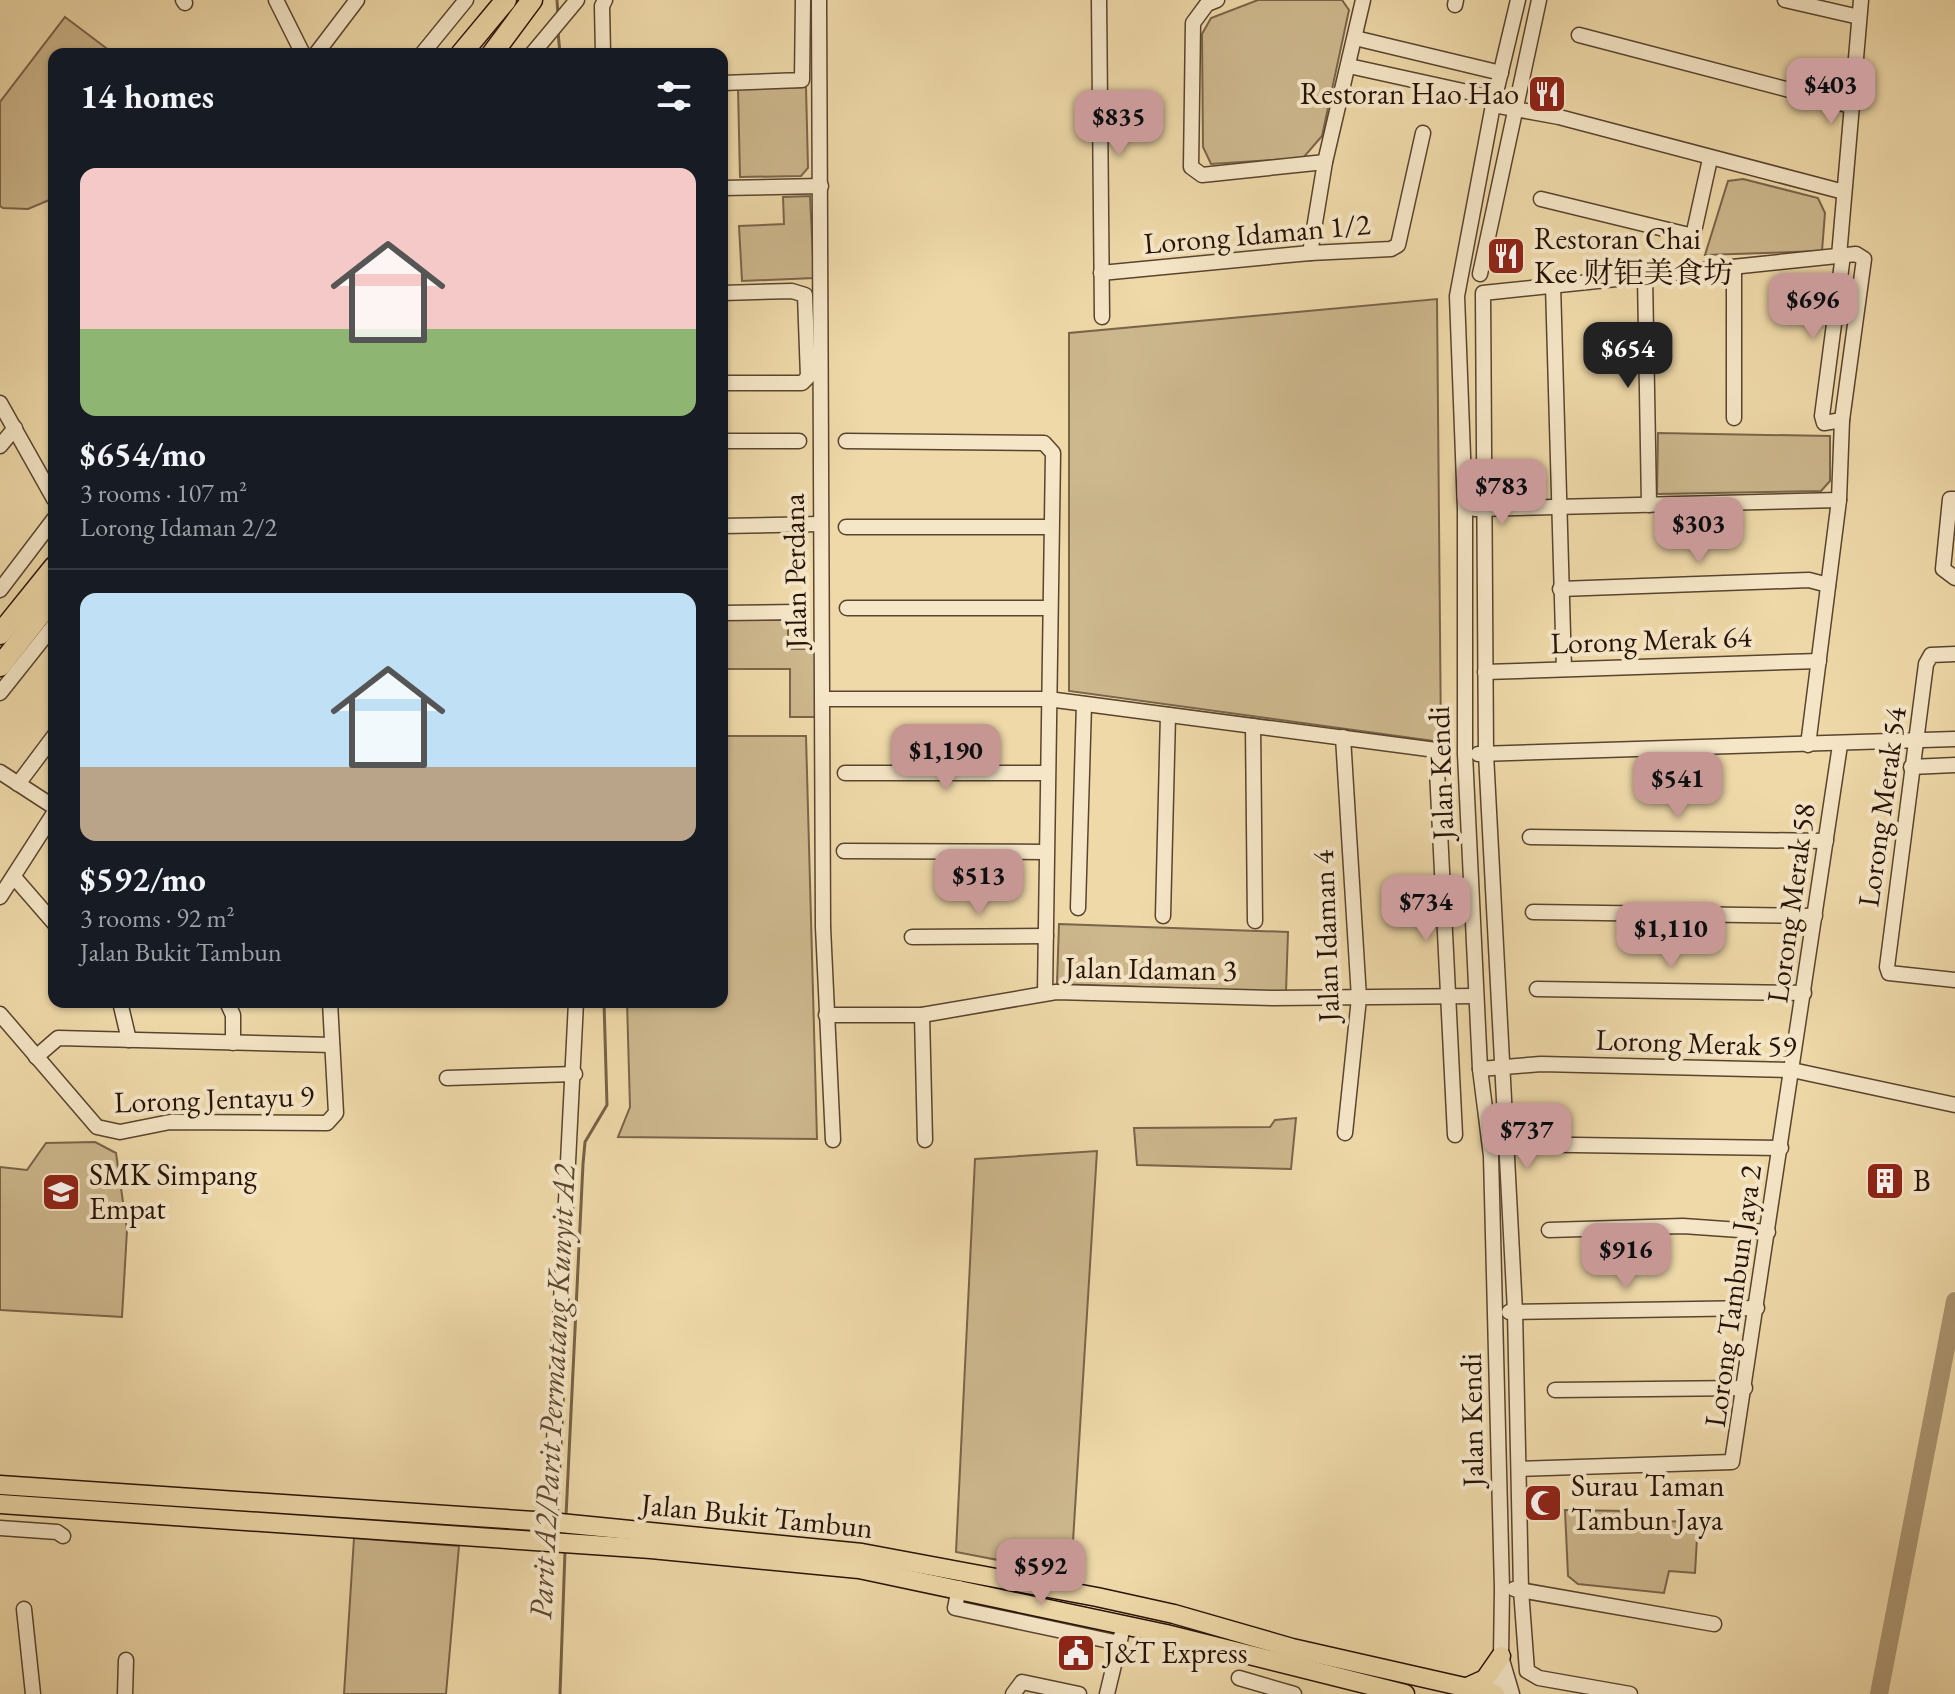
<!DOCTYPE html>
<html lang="en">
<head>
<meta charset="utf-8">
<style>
  :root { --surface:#171b24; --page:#20242c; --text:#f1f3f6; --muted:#9ea1a6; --line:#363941; --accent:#c59692 }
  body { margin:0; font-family:"EB Garamond","Noto Serif SC",serif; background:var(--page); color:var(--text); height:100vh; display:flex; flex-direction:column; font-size:30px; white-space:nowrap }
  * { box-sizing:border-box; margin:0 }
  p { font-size:26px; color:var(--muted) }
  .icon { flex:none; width:44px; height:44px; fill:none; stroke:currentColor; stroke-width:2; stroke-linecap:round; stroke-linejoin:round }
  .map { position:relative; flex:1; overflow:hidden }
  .panel { position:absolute; left:48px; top:48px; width:680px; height:960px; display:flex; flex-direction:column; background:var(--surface); border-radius:16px; box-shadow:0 2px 6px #0004 }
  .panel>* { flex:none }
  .price { position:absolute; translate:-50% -68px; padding:0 18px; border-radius:16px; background:var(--accent); color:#111; font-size:26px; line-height:52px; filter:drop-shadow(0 2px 4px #0008) }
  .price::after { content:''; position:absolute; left:50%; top:48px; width:24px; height:18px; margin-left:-12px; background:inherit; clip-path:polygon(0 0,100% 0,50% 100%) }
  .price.current { background:#222; color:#fff }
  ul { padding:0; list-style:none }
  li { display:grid; align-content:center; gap:16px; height:424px; padding:0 32px }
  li+li { border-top:2px solid var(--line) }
  li span { display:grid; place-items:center; height:248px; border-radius:16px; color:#555 }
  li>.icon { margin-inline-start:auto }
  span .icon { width:144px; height:144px; fill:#fffc; stroke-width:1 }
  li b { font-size:34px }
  h2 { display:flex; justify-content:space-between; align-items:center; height:96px; padding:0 32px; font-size:34px }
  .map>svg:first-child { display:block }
  .green { fill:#cdb78d; stroke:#7a644a; stroke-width:2 }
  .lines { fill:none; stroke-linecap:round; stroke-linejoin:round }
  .stream { stroke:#766147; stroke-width:3 }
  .river { stroke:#ab9572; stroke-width:18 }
  .minor-casing { stroke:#59442f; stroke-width:17 }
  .major-casing { stroke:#271206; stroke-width:21 }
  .highway-casing { stroke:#271206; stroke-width:23 }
  .minor { stroke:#f5e6c7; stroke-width:14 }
  .major { stroke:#efd9a9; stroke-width:18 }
  .highway { stroke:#efd9a9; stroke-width:20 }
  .labels { text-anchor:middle; stroke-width:8; stroke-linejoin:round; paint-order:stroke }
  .poi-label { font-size:30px; fill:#271206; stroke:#f5e6c7; text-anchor:start }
  .street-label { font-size:30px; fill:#271206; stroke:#f5e6c7 }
  .water-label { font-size:32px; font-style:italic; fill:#5c4631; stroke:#f5e6c7 }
</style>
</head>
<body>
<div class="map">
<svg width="1955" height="1694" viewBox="0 0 1955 1694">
  <rect width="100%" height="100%" fill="#efd9a9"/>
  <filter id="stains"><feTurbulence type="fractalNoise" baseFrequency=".0025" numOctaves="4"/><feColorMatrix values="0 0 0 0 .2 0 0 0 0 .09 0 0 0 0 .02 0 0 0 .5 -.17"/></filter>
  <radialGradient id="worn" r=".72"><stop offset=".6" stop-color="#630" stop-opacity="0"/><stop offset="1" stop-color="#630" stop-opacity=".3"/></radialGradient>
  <g class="green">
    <polygon points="1258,0 1342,0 1349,10 1322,136 1303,158 1211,164 1203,147 1202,34 1211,18"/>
    <polygon points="65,17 114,54 54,54 54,198 28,209 3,208 0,206 0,102"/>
    <polygon points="806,87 808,168 801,176 740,177 738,89"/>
    <polygon points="1743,179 1818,198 1825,213 1822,251 1705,255 1728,181"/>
    <polygon points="810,196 814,278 742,281 739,226 784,224 783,197"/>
    <polygon points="1437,299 1441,742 1069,691 1069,333"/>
    <polygon points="1658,433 1830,436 1830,481 1821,491 1657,494"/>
    <polygon points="722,620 788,620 788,649 818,649 817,717 790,717 790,669 722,669"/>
    <polygon points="722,736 806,736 817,1139 618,1137 630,1107 627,1002 722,1002"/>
    <polygon points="1059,924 1288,932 1286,992 1057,984"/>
    <polygon points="1296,1118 1291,1169 1137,1165 1134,1128 1270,1127 1275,1120"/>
    <polygon points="95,1142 116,1153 127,1230 122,1317 0,1310 0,1167 27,1170 46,1143"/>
    <polygon points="1097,1151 1071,1574 956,1552 975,1159"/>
    <polygon points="1565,1510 1629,1511 1631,1522 1698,1521 1695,1573 1669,1571 1664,1593 1578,1584 1568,1576"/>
    <polygon points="354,1538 459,1546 446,1694 344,1694"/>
  </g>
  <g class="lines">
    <g class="stream">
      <polyline points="557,0 558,16"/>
      <polyline points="558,32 560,54"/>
      <polyline points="566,1516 583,1164 585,1142 607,1105 604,1002"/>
      <polyline points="560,1694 565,1551"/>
    </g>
    <polyline class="river" points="1879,1694 1955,1301"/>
    <defs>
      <g id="minor">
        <polyline points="183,0 185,3"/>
        <polyline points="276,0 303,54"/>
        <polyline points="819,0 823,927 833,1140"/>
        <polyline points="1099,0 1102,317"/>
        <polyline points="1217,0 1207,4 1193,23 1191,167 1202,175 1325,162"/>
        <polyline points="1785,0 1859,17"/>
        <polyline points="1455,5 1456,0"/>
        <polyline points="1579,35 1851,106"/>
        <polyline points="1355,38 1501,73"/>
        <polyline points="316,54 357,0"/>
        <polyline points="422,54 466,0"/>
        <polyline points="532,54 577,0"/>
        <polyline points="603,54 602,6 605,0"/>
        <polyline points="1349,66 1495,98"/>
        <polyline points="722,83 802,80 803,0"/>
        <polyline points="1493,105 1559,117 1844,192"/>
        <polyline points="722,188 821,186"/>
        <polyline points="1541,199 1693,236 1710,159"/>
        <polyline points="1310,253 1325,162 1363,0"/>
        <polyline points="1839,256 1861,0"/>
        <polyline points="1101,273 1310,253 1391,249 1398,245 1423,133"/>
        <polyline points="1480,274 1539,0"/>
        <polyline points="1645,276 1649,505"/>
        <polyline points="1553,285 1564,669"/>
        <polyline points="722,293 792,291 805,295 808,377 802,383 722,383"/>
        <polyline points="0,403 54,499"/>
        <polyline points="1734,418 1734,267"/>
        <polyline points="1842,420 1824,423 1822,416 1843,255"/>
        <polyline points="722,441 799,441"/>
        <polyline points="846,441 1044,443 1053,453 1045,993"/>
        <polyline points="0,446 15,428"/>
        <polyline points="1955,499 1950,499 1943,569 1955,578"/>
        <polyline points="1475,509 1839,500"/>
        <polyline points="722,526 820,524"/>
        <polyline points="846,527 1050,527"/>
        <polyline points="1560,589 1809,580 1828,585"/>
        <polyline points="0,590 54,519"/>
        <polyline points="847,608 1049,608"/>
        <polyline points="722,613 798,612"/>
        <polyline points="1955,654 1931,655 1926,664 1887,967 1889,973 1955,980"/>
        <polyline points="1485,672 1819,661"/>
        <polyline points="0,693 54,625"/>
        <polyline points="823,699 1048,699 1436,750 1455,1135"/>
        <polyline points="1253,726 1255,921"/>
        <polyline points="1343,737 1359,998 1345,1133"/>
        <polyline points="1478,754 1955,739"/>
        <polyline points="1911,767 1955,765"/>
        <polyline points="0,772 54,807"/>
        <polyline points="845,773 1047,773"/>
        <polyline points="18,784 54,736"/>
        <polyline points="1530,837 1826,841"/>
        <polyline points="844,851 1046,852"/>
        <polyline points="14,877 54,923"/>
        <polyline points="0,897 54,813"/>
        <polyline points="1078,908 1084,704"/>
        <polyline points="1533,912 1815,916"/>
        <polyline points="1163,916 1168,715"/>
        <polyline points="912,937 1046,936"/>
        <polyline points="1537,989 1804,993"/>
        <polyline points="120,1002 129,1040"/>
        <polyline points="227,1002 233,1015 233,1043"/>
        <polyline points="0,1014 97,1127 120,1132 170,1122 327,1123 336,1113 330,1002"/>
        <polyline points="826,1015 922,1015 1056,992 1274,998 1476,996"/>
        <polyline points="922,1015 925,1140"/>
        <polyline points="36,1057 58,1038 332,1045"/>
        <polyline points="1480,1069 1541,1064 1792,1070 1955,1105"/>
        <polyline points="447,1078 575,1074"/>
        <polyline points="1506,1144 1781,1148"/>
        <polyline points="1549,1230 1683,1226 1768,1232"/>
        <polyline points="1509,1312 1757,1308"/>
        <polyline points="1555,1390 1745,1388"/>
        <polyline points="1519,1469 1732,1462 1840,745"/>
        <polyline points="550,1522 576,1002"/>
        <polyline points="0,1528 57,1532 63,1536"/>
        <polyline points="959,1588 955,1608 1119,1643"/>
        <polyline points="1514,1589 1714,1624"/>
        <polyline points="24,1609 33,1694"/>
        <polyline points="1502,1660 1512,1694"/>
        <polyline points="1239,1678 1294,1694"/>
        <polyline points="125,1694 126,1660"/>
        <polyline points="1013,1694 1022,1682 1079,1694"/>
        <polyline points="1107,1694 1121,1636"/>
        <polyline points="1498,1694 1496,1680 1501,1656 1502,1589 1491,1156 1480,1069 1465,754 1465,509 1457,296 1493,105 1518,0"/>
        <polyline points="1630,1694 1539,1678 1527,1671 1521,1590 1515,1311 1486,754 1483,293 1856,254 1864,259 1842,420 1839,500 1808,745"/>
      </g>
      <g id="major">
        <polyline points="0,1485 550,1522 862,1553 1097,1597 1174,1614 1292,1648 1495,1694"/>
        <polyline points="0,1504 651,1549 859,1569 1166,1634 1405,1694"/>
        <polyline points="1465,1688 1485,1679 1501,1656"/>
      </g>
      <g id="highway">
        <polyline points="461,54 506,0"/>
        <polyline points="492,54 532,0"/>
        <polyline points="0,634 54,567"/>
        <polyline points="0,666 54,597"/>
      </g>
    </defs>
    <use href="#minor" class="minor-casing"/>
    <use href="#major" class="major-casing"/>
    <use href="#highway" class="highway-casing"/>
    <use href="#minor" class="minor"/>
    <use href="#major" class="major"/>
    <use href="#highway" class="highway"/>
  </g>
  <defs>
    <symbol id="restaurant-square" viewBox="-11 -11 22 22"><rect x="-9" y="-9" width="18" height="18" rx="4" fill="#8f2418" stroke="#f5e6c7"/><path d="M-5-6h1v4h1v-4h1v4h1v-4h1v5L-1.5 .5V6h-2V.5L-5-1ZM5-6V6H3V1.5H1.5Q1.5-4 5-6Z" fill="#fff"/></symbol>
    <symbol id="building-square" viewBox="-11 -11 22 22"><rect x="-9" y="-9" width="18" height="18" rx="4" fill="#8f2418" stroke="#f5e6c7"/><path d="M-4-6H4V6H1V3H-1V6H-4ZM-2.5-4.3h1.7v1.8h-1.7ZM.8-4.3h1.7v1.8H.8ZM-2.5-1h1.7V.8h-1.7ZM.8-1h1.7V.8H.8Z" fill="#fff"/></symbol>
    <symbol id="school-square" viewBox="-11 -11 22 22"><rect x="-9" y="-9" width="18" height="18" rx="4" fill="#8f2418" stroke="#f5e6c7"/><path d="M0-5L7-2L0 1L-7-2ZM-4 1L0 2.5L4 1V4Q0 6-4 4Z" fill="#fff"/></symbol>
    <symbol id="mosque-square" viewBox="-11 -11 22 22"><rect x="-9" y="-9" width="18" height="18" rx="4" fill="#8f2418" stroke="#f5e6c7"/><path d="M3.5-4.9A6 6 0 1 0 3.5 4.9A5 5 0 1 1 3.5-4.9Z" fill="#fff"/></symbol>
    <symbol id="civic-square" viewBox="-11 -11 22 22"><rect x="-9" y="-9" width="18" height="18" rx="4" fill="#8f2418" stroke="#f5e6c7"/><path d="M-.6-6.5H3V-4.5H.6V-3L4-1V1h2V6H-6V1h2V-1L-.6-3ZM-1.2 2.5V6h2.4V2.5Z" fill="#fff"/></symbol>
  </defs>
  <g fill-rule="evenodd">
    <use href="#restaurant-square" x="1525" y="72" width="44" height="44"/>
    <use href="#restaurant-square" x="1484" y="234" width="44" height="44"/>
    <use href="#building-square" x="1863" y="1159" width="44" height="44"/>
    <use href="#school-square" x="39" y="1170" width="44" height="44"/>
    <use href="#mosque-square" x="1521" y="1481" width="44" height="44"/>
    <use href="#civic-square" x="1054" y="1631" width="44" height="44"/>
  </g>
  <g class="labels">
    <g class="poi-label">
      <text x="1519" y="104" text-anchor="end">Restoran Hao Hao</text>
      <text x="1534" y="249">Restoran Chai<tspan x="1534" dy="34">Kee 财钜美食坊</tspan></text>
      <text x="89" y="1185">SMK Simpang<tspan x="89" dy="34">Empat</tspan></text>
      <text x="1913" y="1191">B</text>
      <text x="1571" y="1496">Surau Taman<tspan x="1571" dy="34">Tambun Jaya</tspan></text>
      <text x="1104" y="1663">J&amp;T Express</text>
    </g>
    <g class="street-label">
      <text transform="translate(1257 234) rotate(-5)" y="10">Lorong Idaman 1/2</text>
      <text transform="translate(795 571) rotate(-91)" y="10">Jalan Perdana</text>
      <text transform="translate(1651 640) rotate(-2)" y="10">Lorong Merak 64</text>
      <text transform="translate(1441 773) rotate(-92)" y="10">Jalan Kendi</text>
      <text transform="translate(1882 807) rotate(-82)" y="10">Lorong Merak 54</text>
      <text transform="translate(1791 903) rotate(-82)" y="10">Lorong Merak 58</text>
      <text transform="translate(1326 936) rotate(-92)" y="10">Jalan Idaman 4</text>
      <text transform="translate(1151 969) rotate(1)" y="10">Jalan Idaman 3</text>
      <text transform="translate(1696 1043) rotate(2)" y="10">Lorong Merak 59</text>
      <text transform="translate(214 1099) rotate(-2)" y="10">Lorong Jentayu 9</text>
      <text transform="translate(1733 1296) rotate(-82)" y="10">Lorong Tambun Jaya 2</text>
      <text transform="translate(1472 1420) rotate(-91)" y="10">Jalan Kendi</text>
      <text transform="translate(757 1516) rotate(6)" y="10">Jalan Bukit Tambun</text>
    </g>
    <g class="water-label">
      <text transform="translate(552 1392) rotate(-87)" y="11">Parit A2/Parit Permatang Kunyit A2</text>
    </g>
  </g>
  <rect width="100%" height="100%" filter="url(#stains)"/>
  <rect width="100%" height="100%" fill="url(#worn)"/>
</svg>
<b class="price" style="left:1831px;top:126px">$403</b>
<b class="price" style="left:1119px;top:158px">$835</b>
<b class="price" style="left:1813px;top:341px">$696</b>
<b class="price current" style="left:1628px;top:390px">$654</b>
<b class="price" style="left:1502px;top:527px">$783</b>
<b class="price" style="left:1699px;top:565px">$303</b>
<b class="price" style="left:946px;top:792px">$1,190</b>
<b class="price" style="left:1678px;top:820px">$541</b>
<b class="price" style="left:979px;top:917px">$513</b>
<b class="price" style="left:1426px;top:943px">$734</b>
<b class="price" style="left:1671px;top:970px">$1,110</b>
<b class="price" style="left:1527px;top:1171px">$737</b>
<b class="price" style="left:1626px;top:1291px">$916</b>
<b class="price" style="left:1041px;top:1607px">$592</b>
<section class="panel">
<h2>14 homes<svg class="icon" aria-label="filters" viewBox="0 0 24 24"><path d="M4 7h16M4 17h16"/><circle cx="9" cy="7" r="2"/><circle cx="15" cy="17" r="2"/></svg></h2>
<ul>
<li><span style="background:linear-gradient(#f6c9c9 65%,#8fb573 0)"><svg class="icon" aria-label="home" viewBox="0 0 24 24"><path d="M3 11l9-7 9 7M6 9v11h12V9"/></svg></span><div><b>$654/mo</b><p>3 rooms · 107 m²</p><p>Lorong Idaman 2/2</p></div></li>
<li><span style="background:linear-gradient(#bfe0f5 70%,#b9a48a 0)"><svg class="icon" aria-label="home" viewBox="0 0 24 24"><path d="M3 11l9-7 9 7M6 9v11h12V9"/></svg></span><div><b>$592/mo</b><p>3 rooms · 92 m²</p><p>Jalan Bukit Tambun</p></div></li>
</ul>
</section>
</div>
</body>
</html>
